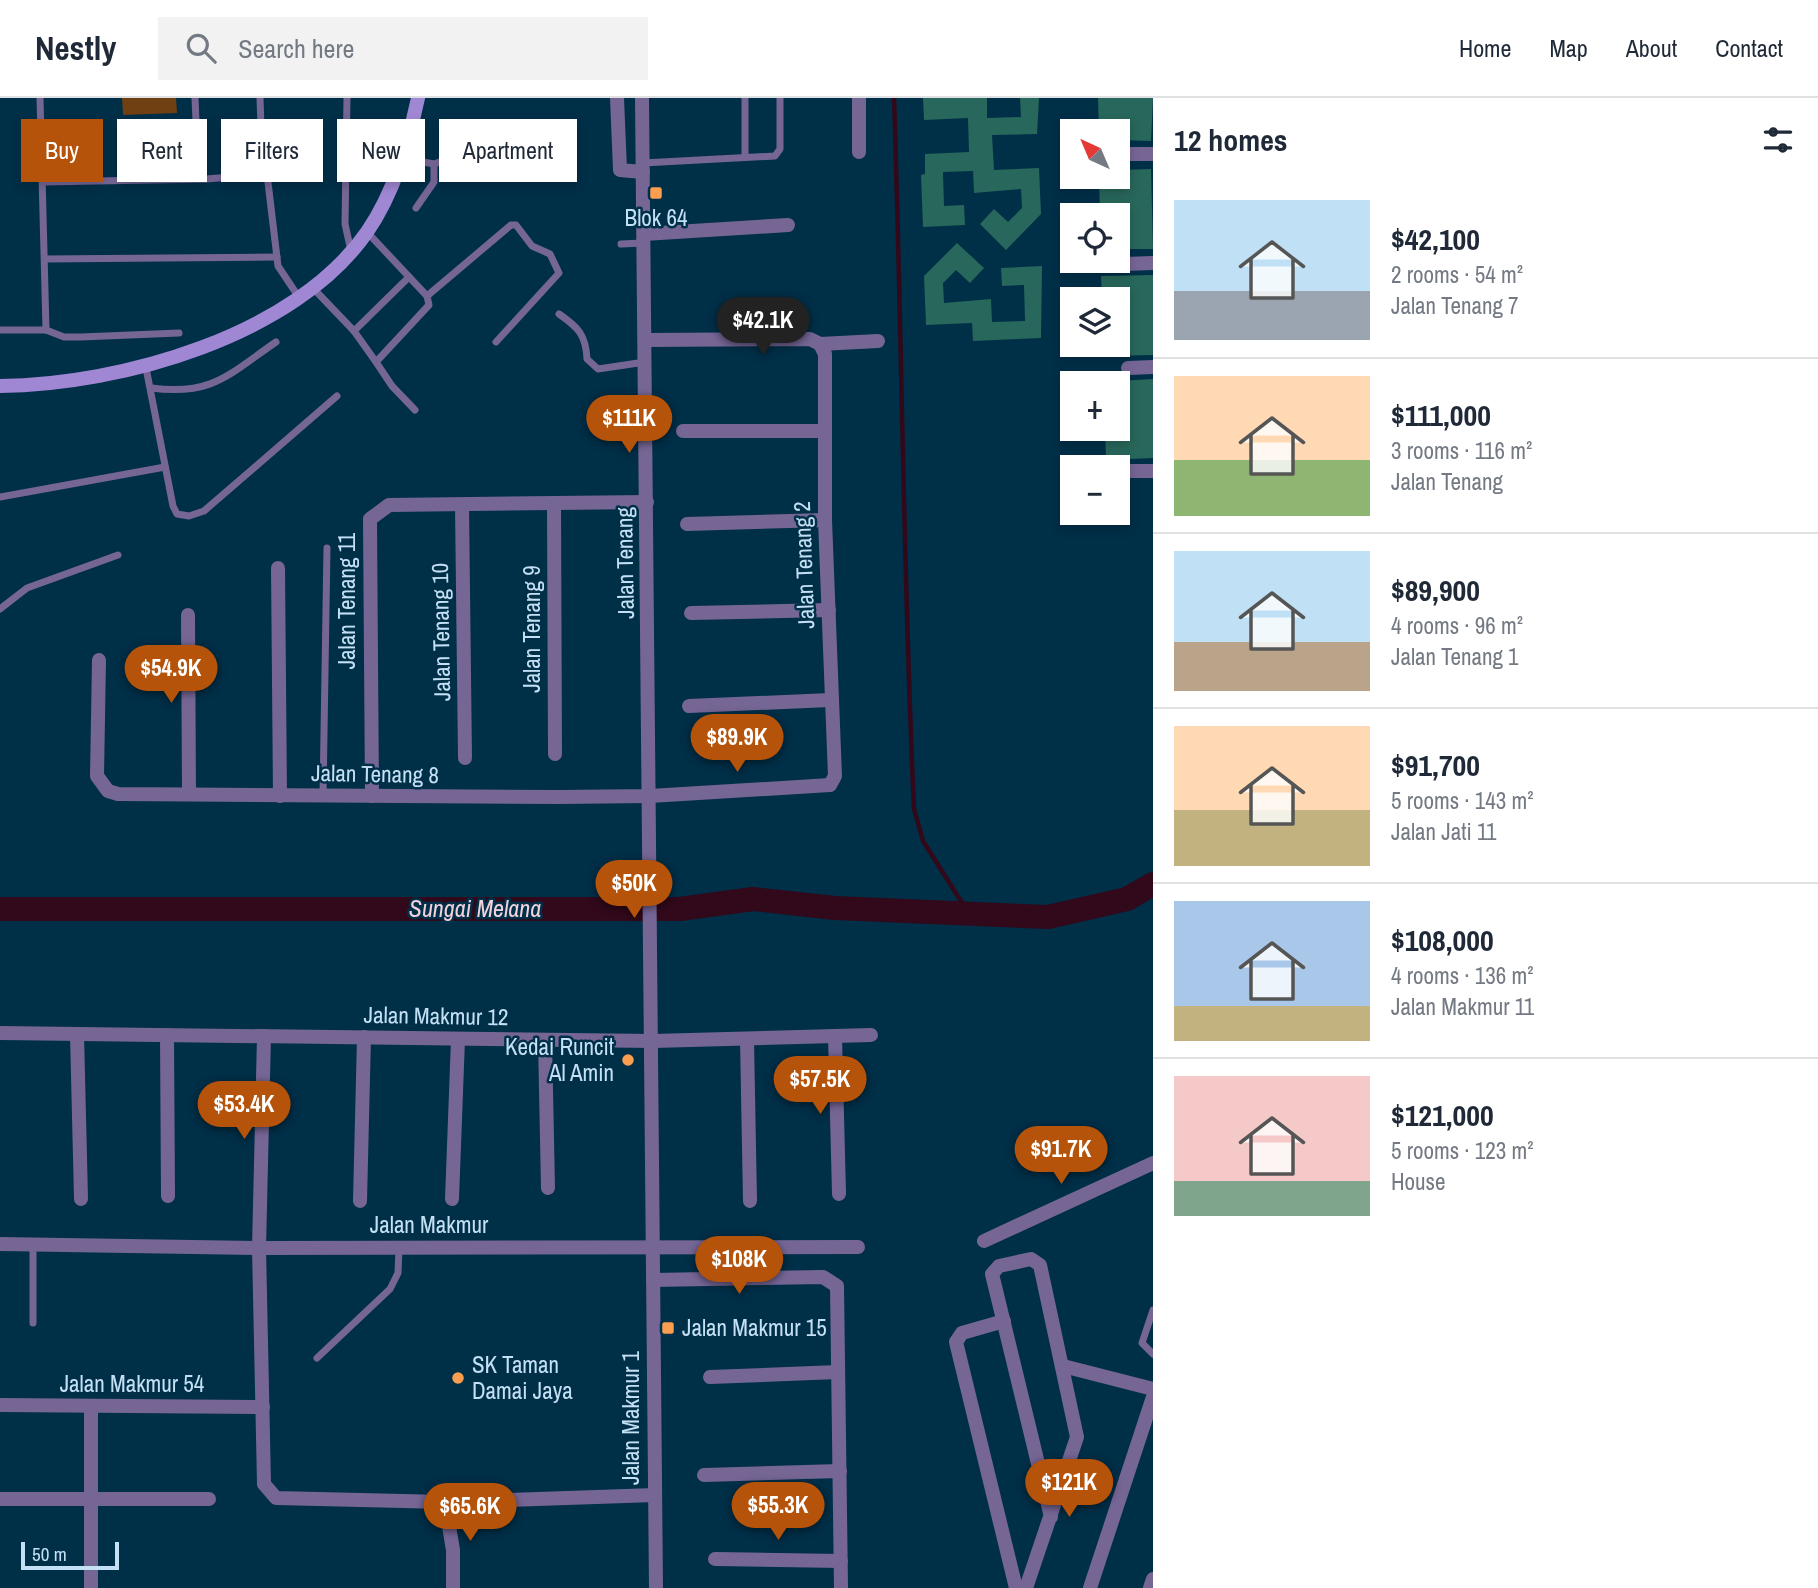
<!DOCTYPE html>
<html lang="en">
<head>
<meta charset="utf-8">
<style>
  :root { --surface:#fff; --page:#f2f2f3; --text:#1f2937; --muted:#747a83; --line:#e0e1e3; --accent:#b45309 }
  body { margin:0; font-family:"Archivo Narrow",sans-serif; background:var(--page); color:var(--text); height:100vh; display:flex; flex-direction:column; font-size:26px; white-space:nowrap }
  * { box-sizing:border-box; margin:0 }
  p { font-size:23px; color:var(--muted) }
  .icon { flex:none; width:38px; height:38px; fill:none; stroke:currentColor; stroke-width:2; stroke-linecap:round; stroke-linejoin:round }
  .map { position:relative; flex:1; overflow:hidden }
  .sheet { display:flex; flex-direction:column; background:var(--surface); width:665px }
  .sheet>* { flex:none }
  .banner { position:absolute; left:21px; top:21px; width:665px; height:63px; display:flex; gap:14px }
  .needle { width:46px; rotate:316deg }
  .tools { position:absolute; left:1060px; top:21px; display:grid; gap:14px }
  .tools a { display:grid; place-items:center; width:70px; height:70px; border-radius:0px; background:var(--surface); box-shadow:0 4px 10px #0003; font-size:35px }
  .scale { position:absolute; left:21px; bottom:18px; width:98px; box-sizing:border-box; padding-left:7px; border:4px solid #c4e0f4; border-top:0; font-size:19px; line-height:24px; white-space:nowrap; color:#c4e0f4; -webkit-text-stroke:5px #002f48; paint-order:stroke }
  .price { position:absolute; translate:-50% -60px; padding:0 16px; border-radius:24px; background:var(--accent); color:#fff; font-size:23px; line-height:46px; filter:drop-shadow(0 2px 4px #0008) }
  .price::after { content:''; position:absolute; left:50%; top:42px; width:21px; height:16px; margin-left:-10px; background:inherit; clip-path:polygon(0 0,100% 0,50% 100%) }
  .price.active { background:#222; color:#fff }
  ul { padding:0; list-style:none }
  li { display:flex; align-items:center; gap:21px; height:175px; padding:0 21px }
  li+li { border-top:2px solid var(--line) }
  li span { display:grid; place-items:center; flex:none; width:196px; height:140px; border-radius:0px; color:#555 }
  li>.icon { margin-inline-start:auto }
  span .icon { width:84px; height:84px; fill:#fffc; stroke-width:1 }
  li b { font-size:30px }
  h2 { display:flex; justify-content:space-between; align-items:center; height:84px; padding:0 21px; font-size:30px }
  .tag { padding:0 24px; border-radius:0px; background:var(--surface); box-shadow:0 4px 10px #0003; font-size:24px; line-height:63px }
  .tag.active { background:var(--accent); color:#fff }
  header { display:flex; align-items:center; gap:42px; box-sizing:border-box; height:98px; padding:0 35px; background:var(--surface); border-bottom:2px solid var(--line) }
  header strong { font-size:33px }
  nav { display:flex; gap:38px; margin-inline-start:auto; font-size:24px }
  .search { width:490px; height:63px; background:var(--page); display:flex; align-items:center; gap:18px; box-sizing:border-box; padding:0 24px; border-radius:0px; color:var(--muted); font-size:26px }
  main { display:flex; flex:1; min-height:0 }
  .map>svg:first-child { display:block }
  .green { fill:#714012 }
  .lines { fill:none; stroke-linecap:round; stroke-linejoin:round }
  .stream { stroke:#32091a; stroke-width:4.5 }
  .river { stroke:#32091a; stroke-width:24 }
  .building { fill:#28675b }
  .lane { stroke:#766696; stroke-width:7 }
  .street { stroke:#766696; stroke-width:14 }
  .secondary { stroke:#a087d4; stroke-width:14 }
  .poi-dot { fill:#fb9e50; stroke:#002f48; stroke-width:2.5 }
  .labels { text-anchor:middle; stroke-width:5; stroke-linejoin:round; paint-order:stroke }
  .poi-label { font-size:23px; fill:#c4e0f4; stroke:#002f48; text-anchor:start }
  .street-label { font-size:23px; fill:#c4e0f4; stroke:#002f48 }
  .water-label { font-size:24px; font-style:italic; fill:#f5d3dd; stroke:#002f48 }
</style>
</head>
<body>
<header>
<strong>Nestly</strong>
<div class="search"><svg class="icon" aria-label="search" viewBox="0 0 24 24"><circle cx="10" cy="10" r="6"/><path d="M15 15l6 6"/></svg>Search here</div>
<nav><a>Home</a><a>Map</a><a>About</a><a>Contact</a></nav>
</header>
<main>
<div class="map">
<svg width="1153" height="1490" viewBox="0 0 1153 1490">
  <rect width="100%" height="100%" fill="#002f48"/>
  <g class="green">
    <polygon points="122,0 176,0 177,15 123,17"/>
    <polygon points="179,27 179,57 125,58 125,28"/>
  </g>
  <g class="lines">
    <path class="stream" d="M894 0C902 237 903 474 914 711L923 743 969 816"/>
    <polyline class="river" points="0,811 680,811 753,801 835,810 1048,819 1127,801 1153,786"/>
  </g>
  <g class="building">
    <polygon points="923,0 987,0 987,20 1021,19 1020,0 1039,0 1037,36 992,37 994,72 1039,70 1041,116 1006,152 980,126 994,111 1008,124 1022,110 1021,91 974,95 973,73 943,74 944,108 964,107 965,127 923,129 921,77 925,76 925,56 969,54 968,20 924,22"/>
    <polygon points="1098,0 1153,0 1151,43 1120,42 1120,33 1099,33"/>
    <polygon points="1151,71 1153,151 1123,151 1122,139 1118,139 1118,117 1100,117 1099,79 1120,79 1120,72"/>
    <polygon points="957,145 984,170 970,185 956,172 943,185 944,205 991,201 992,224 1025,223 1024,187 1002,188 1001,170 1042,168 1041,240 973,243 972,225 926,227 924,178"/>
    <polygon points="1153,177 1153,257 1104,258 1104,247 1118,247 1118,201 1102,201 1101,178"/>
    <polygon points="1153,281 1153,360 1106,362 1105,331 1118,331 1118,283"/>
  </g>
  <g class="lines">
    <g class="lane">
      <polyline points="40,0 46,232"/>
      <polyline points="195,0 196,23"/>
      <polyline points="260,0 262,58 267,76"/>
      <polyline points="347,0 345,126 351,153"/>
      <polyline points="745,0 745,59"/>
      <polyline points="402,60 434,66 434,84 416,110"/>
      <polyline points="643,65 775,58 780,51 780,0"/>
      <polyline points="434,66 456,58 482,55"/>
      <polyline points="43,84 206,81 267,76 278,168 298,198"/>
      <polyline points="621,146 643,145"/>
      <polyline points="45,161 277,159"/>
      <polyline points="312,189 354,233 376,264 429,207 427,198 367,134"/>
      <polyline points="427,198 511,127 516,127 532,148 550,156 559,175 496,244"/>
      <path d="M559 216C578 229 586 237 587 261L598 271 645 264"/>
      <polyline points="0,232 46,232 64,239 81,239 179,235"/>
      <polyline points="354,233 409,179"/>
      <polyline points="376,264 392,288 415,312"/>
      <polyline points="146,270 173,408 177,416 189,418 204,413 337,298"/>
      <path d="M151 290C212 298 228 277 276 244"/>
      <polyline points="0,399 165,369"/>
      <polyline points="0,511 27,490 118,457"/>
      <polyline points="323,697 327,450"/>
      <polyline points="1153,1212 1142,1245 1153,1256"/>
      <polyline points="33,1225 33,1147"/>
      <polyline points="317,1260 390,1191 398,1175 399,1150"/>
    </g>
    <g class="street">
      <polyline points="617,0 620,72 643,74"/>
      <polyline points="642,0 656,1490"/>
      <polyline points="859,0 859,54"/>
      <polyline points="1129,56 1153,56"/>
      <polyline points="644,136 788,127"/>
      <polyline points="1124,166 1153,165"/>
      <polyline points="645,242 810,241 820,246 878,243"/>
      <polyline points="1128,270 1153,269"/>
      <polyline points="683,333 825,333"/>
      <polyline points="1129,373 1153,373"/>
      <polyline points="554,406 555,656"/>
      <polyline points="462,407 465,660"/>
      <polyline points="687,426 825,422"/>
      <polyline points="278,470 280,698"/>
      <polyline points="691,515 829,512"/>
      <polyline points="188,517 189,696"/>
      <polyline points="99,562 97,678 108,693 118,696 559,699 650,698 830,687 835,678 825,422 825,256 820,246"/>
      <polyline points="689,608 830,602"/>
      <polyline points="372,698 370,421 389,407 647,404"/>
      <polyline points="0,935 653,943 871,937"/>
      <polyline points="77,936 81,1101"/>
      <polyline points="167,937 168,1098"/>
      <polyline points="264,938 259,1150 264,1386 276,1400 445,1404 655,1397"/>
      <polyline points="835,938 839,1096"/>
      <polyline points="747,941 750,1103"/>
      <polyline points="545,942 548,1090"/>
      <polyline points="452,1101 458,941"/>
      <polyline points="360,1103 364,939"/>
      <polyline points="984,1143 1153,1065"/>
      <polyline points="0,1146 259,1150 858,1149"/>
      <polyline points="653,1182 823,1179 837,1188 841,1490"/>
      <polyline points="1004,1223 962,1235 956,1244 1016,1490"/>
      <polyline points="1063,1268 1153,1291"/>
      <polyline points="710,1279 838,1274"/>
      <polyline points="0,1307 263,1309"/>
      <polyline points="91,1309 91,1490"/>
      <polyline points="704,1377 840,1373"/>
      <polyline points="0,1401 209,1401"/>
      <polyline points="445,1404 453,1452 453,1490"/>
      <polyline points="715,1461 841,1463"/>
      <polyline points="1026,1490 1077,1339 1040,1167 1031,1161 999,1168 992,1176 1051,1419"/>
      <polyline points="1090,1490 1153,1299"/>
      <polyline points="1150,1490 1153,1481"/>
    </g>
    <path class="secondary" d="M0 288C120 287 295 238 367 134 394 95 408 46 418 0"/>
  </g>
  <g class="poi-dot">
    <rect x="649" y="88" width="14" height="14" rx="3.5"/>
    <circle cx="628" cy="962" r="7"/>
    <rect x="661" y="1223" width="14" height="14" rx="3.5"/>
    <circle cx="458" cy="1280" r="7"/>
  </g>
  <g class="labels">
    <g class="poi-label">
      <text x="656" y="128" text-anchor="middle">Blok 64</text>
      <text x="614" y="957" text-anchor="end">Kedai Runcit<tspan x="614" dy="26">Al Amin</tspan></text>
      <text x="682" y="1238">Jalan Makmur 15</text>
      <text x="472" y="1275">SK Taman<tspan x="472" dy="26">Damai Jaya</tspan></text>
    </g>
    <g class="street-label">
      <text transform="translate(625 465) rotate(-91)" y="8">Jalan Tenang</text>
      <text transform="translate(804 467) rotate(-92)" y="8">Jalan Tenang 2</text>
      <text transform="translate(347 503) rotate(-90)" y="8">Jalan Tenang 11</text>
      <text transform="translate(532 531) rotate(-90)" y="8">Jalan Tenang 9</text>
      <text transform="translate(441 534) rotate(-91)" y="8">Jalan Tenang 10</text>
      <text transform="translate(375 676) rotate(1)" y="8">Jalan Tenang 8</text>
      <text transform="translate(436 918) rotate(1)" y="8">Jalan Makmur 12</text>
      <text x="429" y="1135">Jalan Makmur</text>
      <text x="132" y="1294">Jalan Makmur 54</text>
      <text transform="translate(631 1320) rotate(-90)" y="8">Jalan Makmur 1</text>
    </g>
    <g class="water-label">
      <text x="475" y="819">Sungai Melana</text>
    </g>
  </g>
</svg>
<div class="tools">
<a><svg class="needle" viewBox="-14 -14 28 28"><path d="M0-13l5 13h-10z" fill="#e53935"/><path d="M0 13l5-13h-10z" fill="#747a83"/></svg></a>
<a><svg class="icon" aria-label="locate" viewBox="0 0 24 24"><circle cx="12" cy="12" r="6"/><path d="M12 2v4M12 18v4M2 12h4M18 12h4"/></svg></a>
<a><svg class="icon" aria-label="layers" viewBox="0 0 24 24"><path d="M12 4l9 5-9 5-9-5zM3 14l9 5 9-5"/></svg></a>
<a>+</a>
<a>−</a>
</div>
<div class="scale">50 m</div>
<b class="price active" style="left:763px;top:259px">$42.1K</b>
<b class="price" style="left:629px;top:357px">$111K</b>
<b class="price" style="left:171px;top:607px">$54.9K</b>
<b class="price" style="left:737px;top:676px">$89.9K</b>
<b class="price" style="left:634px;top:822px">$50K</b>
<b class="price" style="left:820px;top:1018px">$57.5K</b>
<b class="price" style="left:244px;top:1043px">$53.4K</b>
<b class="price" style="left:1061px;top:1088px">$91.7K</b>
<b class="price" style="left:739px;top:1198px">$108K</b>
<b class="price" style="left:1069px;top:1421px">$121K</b>
<b class="price" style="left:778px;top:1444px">$55.3K</b>
<b class="price" style="left:470px;top:1445px">$65.6K</b>
<div class="banner">
<a class="tag active">Buy</a>
<a class="tag">Rent</a>
<a class="tag">Filters</a>
<a class="tag">New</a>
<a class="tag">Apartment</a>
</div>
</div>
<section class="sheet">
<h2>12 homes<svg class="icon" aria-label="filters" viewBox="0 0 24 24"><path d="M4 7h16M4 17h16"/><circle cx="9" cy="7" r="2"/><circle cx="15" cy="17" r="2"/></svg></h2>
<ul>
<li><span style="background:linear-gradient(#bfe0f5 65%,#9aa5b1 0)"><svg class="icon" aria-label="home" viewBox="0 0 24 24"><path d="M3 11l9-7 9 7M6 9v11h12V9"/></svg></span><div><b>$42,100</b><p>2 rooms · 54 m²</p><p>Jalan Tenang 7</p></div></li>
<li><span style="background:linear-gradient(#ffd9b3 60%,#8fb573 0)"><svg class="icon" aria-label="home" viewBox="0 0 24 24"><path d="M3 11l9-7 9 7M6 9v11h12V9"/></svg></span><div><b>$111,000</b><p>3 rooms · 116 m²</p><p>Jalan Tenang</p></div></li>
<li><span style="background:linear-gradient(#bfe0f5 65%,#b9a48a 0)"><svg class="icon" aria-label="home" viewBox="0 0 24 24"><path d="M3 11l9-7 9 7M6 9v11h12V9"/></svg></span><div><b>$89,900</b><p>4 rooms · 96 m²</p><p>Jalan Tenang 1</p></div></li>
<li><span style="background:linear-gradient(#ffd9b3 60%,#c2b280 0)"><svg class="icon" aria-label="home" viewBox="0 0 24 24"><path d="M3 11l9-7 9 7M6 9v11h12V9"/></svg></span><div><b>$91,700</b><p>5 rooms · 143 m²</p><p>Jalan Jati 11</p></div></li>
<li><span style="background:linear-gradient(#a9c7e8 75%,#c2b280 0)"><svg class="icon" aria-label="home" viewBox="0 0 24 24"><path d="M3 11l9-7 9 7M6 9v11h12V9"/></svg></span><div><b>$108,000</b><p>4 rooms · 136 m²</p><p>Jalan Makmur 11</p></div></li>
<li><span style="background:linear-gradient(#f6c9c9 75%,#7fa58c 0)"><svg class="icon" aria-label="home" viewBox="0 0 24 24"><path d="M3 11l9-7 9 7M6 9v11h12V9"/></svg></span><div><b>$121,000</b><p>5 rooms · 123 m²</p><p>House</p></div></li>
</ul>
</section>
</main>
</body>
</html>
